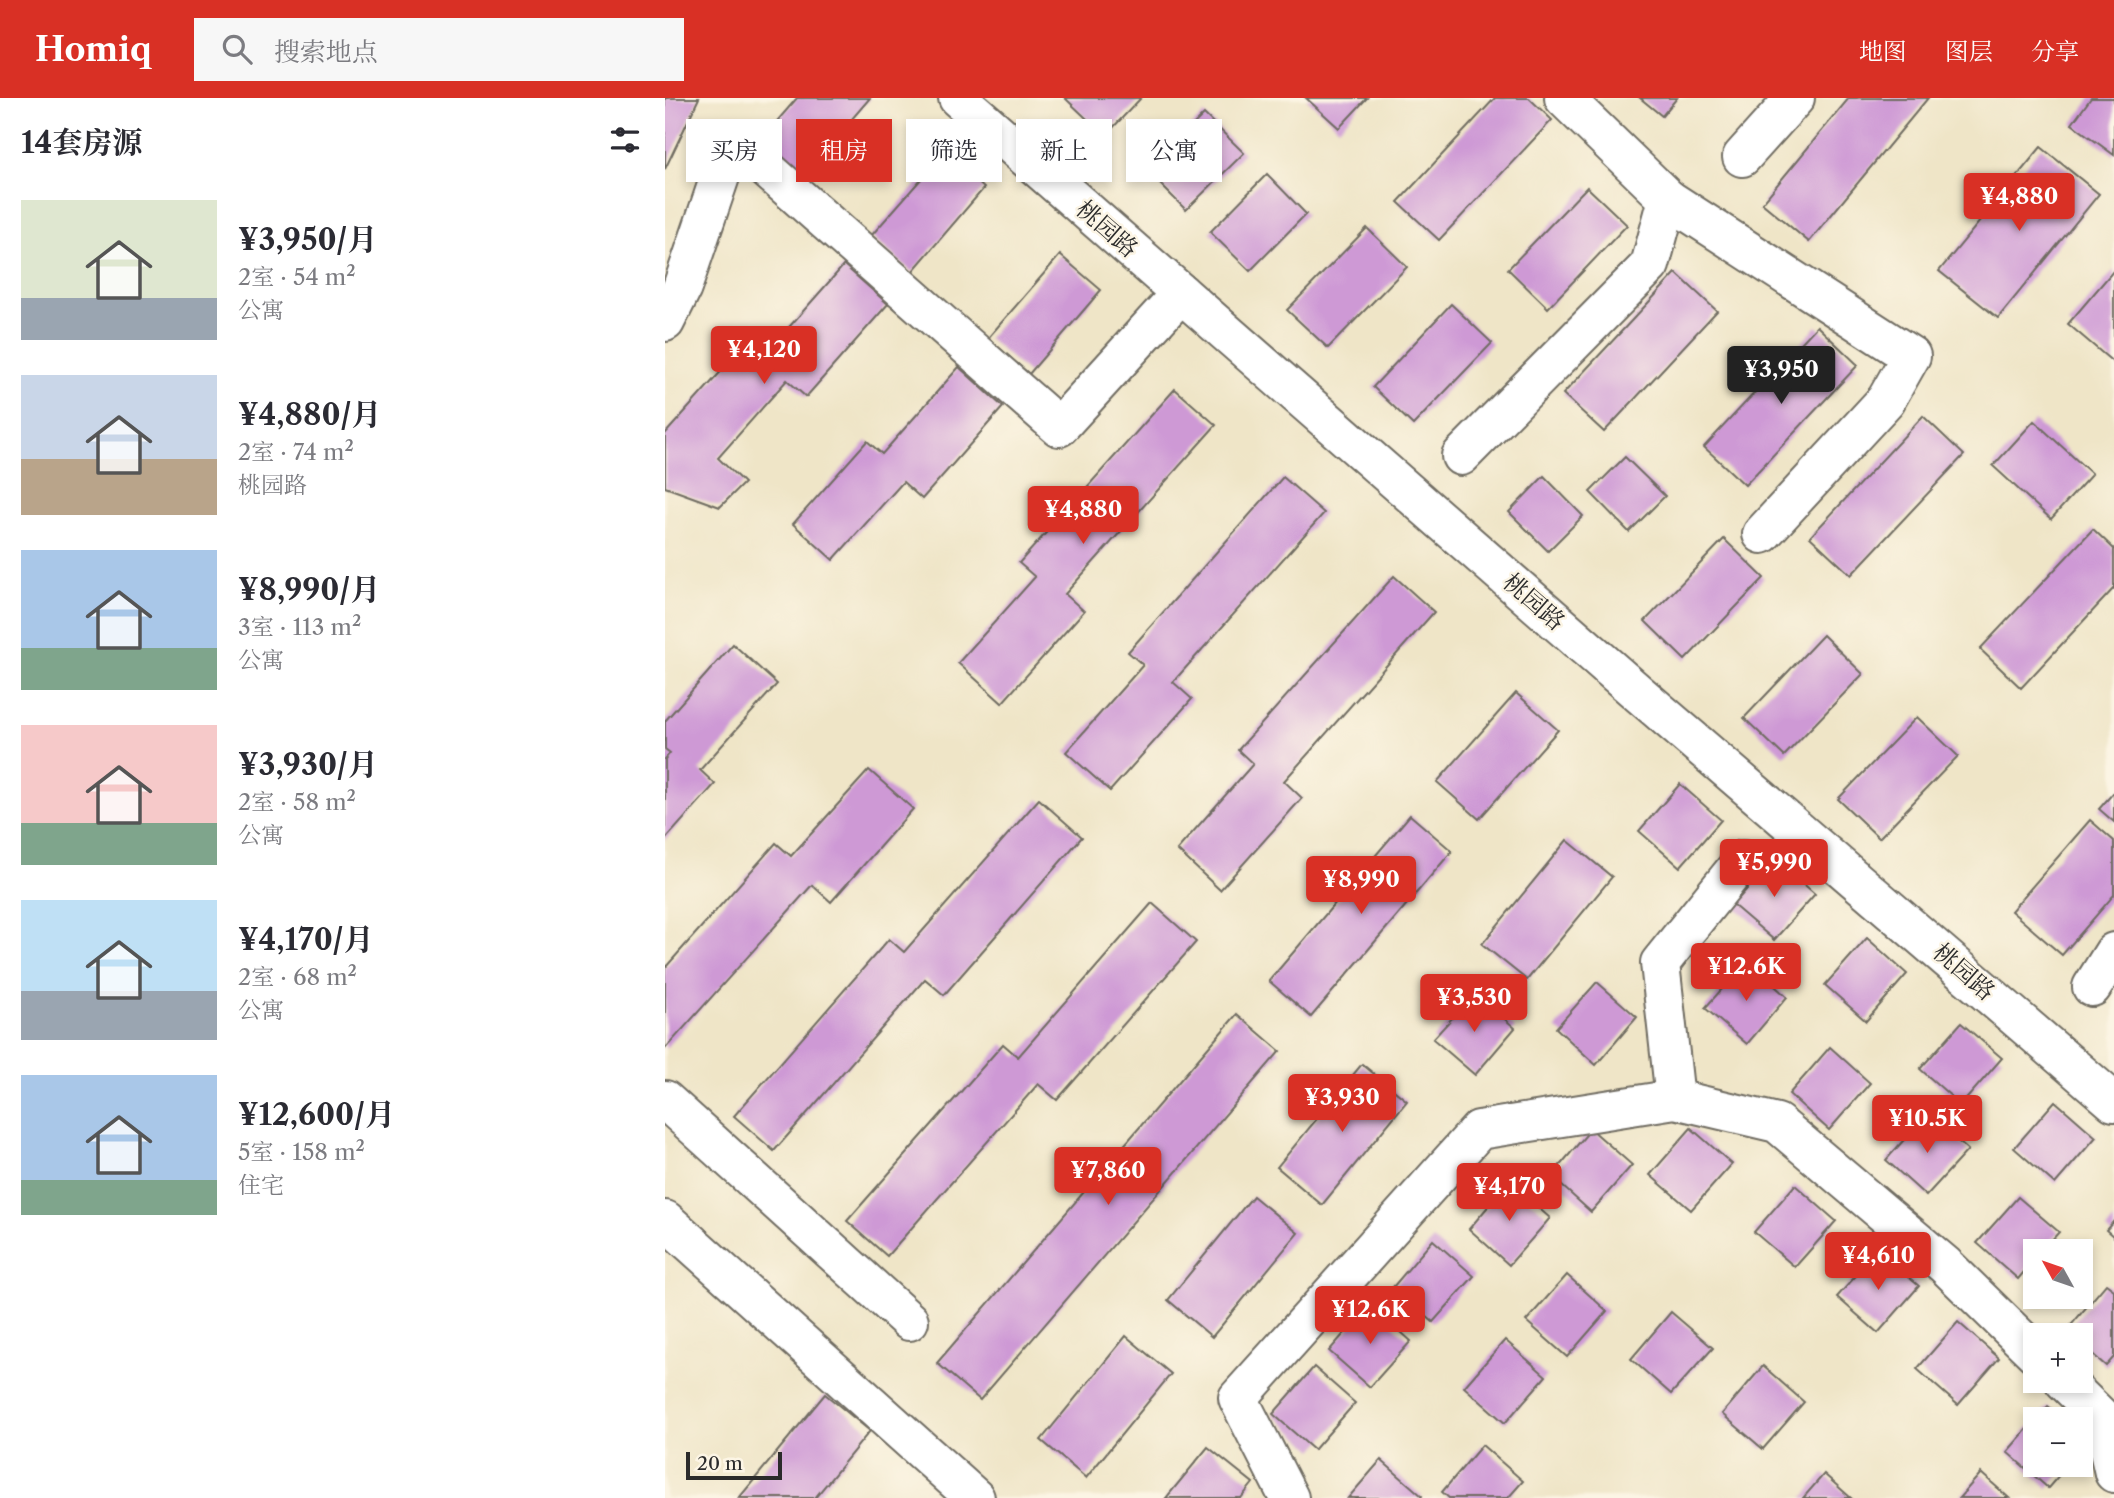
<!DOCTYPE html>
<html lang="zh">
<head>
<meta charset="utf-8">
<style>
  :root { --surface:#fff; --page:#f7f7f7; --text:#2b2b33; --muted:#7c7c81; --accent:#d93025 }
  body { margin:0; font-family:"Libre Caslon Text","Noto Serif SC",serif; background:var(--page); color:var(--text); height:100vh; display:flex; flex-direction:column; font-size:26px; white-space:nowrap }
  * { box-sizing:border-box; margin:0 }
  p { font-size:23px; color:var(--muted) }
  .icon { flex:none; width:38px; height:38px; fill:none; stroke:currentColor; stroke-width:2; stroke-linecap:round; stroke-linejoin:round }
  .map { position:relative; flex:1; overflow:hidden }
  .details { display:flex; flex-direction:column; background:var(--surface); width:665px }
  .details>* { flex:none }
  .hud { position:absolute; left:21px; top:21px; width:665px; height:63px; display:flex; gap:14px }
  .needle { width:46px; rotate:310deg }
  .buttons { position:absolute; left:1358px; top:1141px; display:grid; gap:14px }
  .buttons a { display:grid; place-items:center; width:70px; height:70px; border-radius:0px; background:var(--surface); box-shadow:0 4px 10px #0003; font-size:35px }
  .scale { position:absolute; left:21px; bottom:18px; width:96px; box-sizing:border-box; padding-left:7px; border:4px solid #2b2b2b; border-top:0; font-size:19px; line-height:24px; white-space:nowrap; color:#2b2b2b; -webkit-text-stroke:5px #fcf5e5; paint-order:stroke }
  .price { position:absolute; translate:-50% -60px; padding:0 16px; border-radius:7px; background:var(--accent); color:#fff; font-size:23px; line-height:46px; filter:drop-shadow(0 2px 4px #0008) }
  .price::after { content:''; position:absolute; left:50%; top:42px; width:21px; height:16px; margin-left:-10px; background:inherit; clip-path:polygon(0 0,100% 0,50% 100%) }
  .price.on { background:#222; color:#fff }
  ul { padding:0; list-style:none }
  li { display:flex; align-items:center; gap:21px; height:175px; padding:0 21px }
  li span { display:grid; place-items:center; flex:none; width:196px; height:140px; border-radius:0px; color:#555 }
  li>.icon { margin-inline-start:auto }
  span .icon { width:84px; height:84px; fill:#fffc; stroke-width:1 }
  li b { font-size:30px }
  h2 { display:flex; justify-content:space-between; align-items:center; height:84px; padding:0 21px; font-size:30px }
  .pill { padding:0 24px; border-radius:0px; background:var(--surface); box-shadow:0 4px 10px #0003; font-size:24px; line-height:63px }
  .pill.on { background:var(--accent); color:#fff }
  header { display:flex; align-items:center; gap:42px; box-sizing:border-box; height:98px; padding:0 35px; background:var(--accent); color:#fff }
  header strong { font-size:33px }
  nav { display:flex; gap:38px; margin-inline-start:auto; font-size:24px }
  .search { width:490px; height:63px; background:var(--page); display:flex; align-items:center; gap:18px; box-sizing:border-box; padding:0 24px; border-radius:0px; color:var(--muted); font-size:26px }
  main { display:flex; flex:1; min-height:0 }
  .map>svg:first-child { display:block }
  .building { fill:#ce99d5 }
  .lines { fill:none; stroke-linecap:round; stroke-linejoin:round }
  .minor-casing { stroke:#706c62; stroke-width:42 }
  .minor { stroke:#fff; stroke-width:38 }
  .labels { text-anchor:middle; stroke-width:5; stroke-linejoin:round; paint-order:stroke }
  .street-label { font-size:24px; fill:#2b2b2b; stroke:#fcf5e5 }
</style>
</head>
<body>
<header>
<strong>Homiq</strong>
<div class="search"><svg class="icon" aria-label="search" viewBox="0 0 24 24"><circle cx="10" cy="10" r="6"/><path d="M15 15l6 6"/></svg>搜索地点</div>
<nav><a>地图</a><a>图层</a><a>分享</a></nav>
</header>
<main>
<section class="details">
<h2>14套房源<svg class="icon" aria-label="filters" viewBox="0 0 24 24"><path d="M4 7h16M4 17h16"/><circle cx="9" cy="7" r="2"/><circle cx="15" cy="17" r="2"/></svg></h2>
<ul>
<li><span style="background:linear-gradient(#dfe7d0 70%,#9aa5b1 0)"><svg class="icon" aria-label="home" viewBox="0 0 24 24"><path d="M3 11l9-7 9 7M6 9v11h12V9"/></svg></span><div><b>¥3,950/月</b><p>2室 · 54 m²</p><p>公寓</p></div></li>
<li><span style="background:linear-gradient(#c9d6e8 60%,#b9a48a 0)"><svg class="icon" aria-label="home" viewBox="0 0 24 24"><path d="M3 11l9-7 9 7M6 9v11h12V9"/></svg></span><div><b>¥4,880/月</b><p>2室 · 74 m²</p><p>桃园路</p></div></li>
<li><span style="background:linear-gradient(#a9c7e8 70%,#7fa58c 0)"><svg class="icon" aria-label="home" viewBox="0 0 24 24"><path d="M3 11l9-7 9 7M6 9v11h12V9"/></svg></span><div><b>¥8,990/月</b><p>3室 · 113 m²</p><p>公寓</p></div></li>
<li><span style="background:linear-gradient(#f6c9c9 70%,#7fa58c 0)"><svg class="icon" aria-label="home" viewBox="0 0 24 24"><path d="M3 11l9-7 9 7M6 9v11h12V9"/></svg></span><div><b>¥3,930/月</b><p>2室 · 58 m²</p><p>公寓</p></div></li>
<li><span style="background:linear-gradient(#bfe0f5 65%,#9aa5b1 0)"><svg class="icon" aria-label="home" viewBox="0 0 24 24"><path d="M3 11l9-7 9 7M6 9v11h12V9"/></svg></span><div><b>¥4,170/月</b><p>2室 · 68 m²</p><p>公寓</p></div></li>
<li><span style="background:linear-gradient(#a9c7e8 75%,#7fa58c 0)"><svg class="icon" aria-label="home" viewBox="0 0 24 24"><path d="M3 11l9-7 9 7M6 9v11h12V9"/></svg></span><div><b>¥12,600/月</b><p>5室 · 158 m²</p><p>住宅</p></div></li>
</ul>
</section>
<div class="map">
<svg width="1449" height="1400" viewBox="0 0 1449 1400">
  <rect width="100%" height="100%" fill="#fcf5e5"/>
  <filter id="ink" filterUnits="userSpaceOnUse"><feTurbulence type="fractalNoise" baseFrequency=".0143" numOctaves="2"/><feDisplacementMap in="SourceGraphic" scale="14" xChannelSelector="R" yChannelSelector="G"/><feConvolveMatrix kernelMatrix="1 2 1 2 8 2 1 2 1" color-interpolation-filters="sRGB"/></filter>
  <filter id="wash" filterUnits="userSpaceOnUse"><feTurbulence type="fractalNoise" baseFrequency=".00686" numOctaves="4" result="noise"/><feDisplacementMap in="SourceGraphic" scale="28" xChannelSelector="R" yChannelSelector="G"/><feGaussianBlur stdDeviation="1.57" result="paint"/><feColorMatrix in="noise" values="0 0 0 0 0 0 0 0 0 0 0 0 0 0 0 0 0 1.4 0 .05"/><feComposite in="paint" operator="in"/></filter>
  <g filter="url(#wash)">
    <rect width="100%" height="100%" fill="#efe5c7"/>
    <g id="blocks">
      <g class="building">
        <polygon points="0,0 34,0 0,71"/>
        <polygon points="132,0 205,0 136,80 94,44"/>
        <polygon points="400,0 476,0 440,38"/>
        <polygon points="641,0 702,0 674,30"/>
        <polygon points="830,0 864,0 887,22 774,142 733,104"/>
        <polygon points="975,0 1012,0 997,18"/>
        <polygon points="1184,0 1263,0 1144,144 1097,105"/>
        <polygon points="1426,0 1449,0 1449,57 1407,26"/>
        <polygon points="539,16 579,55 521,112 482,73"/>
        <polygon points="1376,49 1434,96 1333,220 1274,173"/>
        <polygon points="279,55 319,90 247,174 206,138"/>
        <polygon points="602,76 641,116 585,173 545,134"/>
        <polygon points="922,89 962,127 883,210 843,171"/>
        <polygon points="702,130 742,169 663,250 622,212"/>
        <polygon points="395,157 436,192 364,276 323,240"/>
        <polygon points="179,167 223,206 141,299 122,282 53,360 79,385 55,409 0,389 0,336 86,240 102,254"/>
        <polygon points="1449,172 1449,265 1403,226"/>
        <polygon points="1011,175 1052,213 939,334 898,296"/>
        <polygon points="786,206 827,245 748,327 708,289"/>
        <polygon points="1152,228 1193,267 1080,387 1039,349"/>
        <polygon points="294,269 338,309 257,401 238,384 168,462 128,426 202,343 217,356"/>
        <polygon points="510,291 551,327 400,496 419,513 337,605 293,565 370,479 354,465"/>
        <polygon points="1258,318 1299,357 1186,477 1145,439"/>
        <polygon points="1369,323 1427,376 1386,421 1328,368"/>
        <polygon points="960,359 1000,398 964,434 925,394"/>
        <polygon points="879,378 918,418 883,453 844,414"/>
        <polygon points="618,379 659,415 508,584 527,601 445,693 401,654 478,567 463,554"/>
        <polygon points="1428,431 1449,451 1449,490 1356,590 1315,551"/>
        <polygon points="1059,441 1099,480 1020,562 980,523"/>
        <polygon points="729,478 769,514 619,683 637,700 555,792 512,752 588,666 573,652"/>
        <polygon points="1158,537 1198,576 1119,658 1079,620"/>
        <polygon points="68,546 112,586 35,672 50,686 0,742 0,661 5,655 0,651 0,623"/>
        <polygon points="851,595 893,632 814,721 772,684"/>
        <polygon points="1252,619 1293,658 1214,740 1173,701"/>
        <polygon points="204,672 248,711 166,804 147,787 0,951 0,870 111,745 126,758"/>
        <polygon points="1015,686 1056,722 1015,769 974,733"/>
        <polygon points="1449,694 1449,724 1434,711"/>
        <polygon points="374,701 417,739 279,897 260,881 109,1053 69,1018 224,841 239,854"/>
        <polygon points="745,717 787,753 646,919 604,883"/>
        <polygon points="1425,722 1449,743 1449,797 1397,857 1346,813"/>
        <polygon points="902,742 947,779 862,882 817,846"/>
        <polygon points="1109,760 1150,796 1109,842 1068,807"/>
        <polygon points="487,805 531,844 392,1002 373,986 222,1158 182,1123 338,946 353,959"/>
        <polygon points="1202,840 1242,876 1201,923 1160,887"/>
        <polygon points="1082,863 1122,899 1082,946 1040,910"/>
        <polygon points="932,884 972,919 931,967 891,930"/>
        <polygon points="810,895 850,930 810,977 768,941"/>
        <polygon points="572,916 615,953 315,1302 272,1265"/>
        <polygon points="1296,925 1337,960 1296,1007 1255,971"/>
        <polygon points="1165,949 1205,985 1164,1032 1124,996"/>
        <polygon points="697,966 742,1003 657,1107 612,1069"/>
        <polygon points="1390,1003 1431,1039 1390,1086 1349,1050"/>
        <polygon points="1262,1016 1303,1052 1261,1098 1221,1062"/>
        <polygon points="1026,1030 1067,1066 1026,1112 985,1077"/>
        <polygon points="926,1031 967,1067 926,1114 886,1078"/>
        <polygon points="844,1084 885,1120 844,1167 804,1131"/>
        <polygon points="1130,1087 1171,1123 1130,1169 1089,1134"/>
        <polygon points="588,1098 633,1135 547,1239 503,1202"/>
        <polygon points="1353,1099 1394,1134 1377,1153 1370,1153 1370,1161 1353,1181 1312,1145"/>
        <polygon points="1449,1123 1449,1139 1441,1132"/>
        <polygon points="768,1142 809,1178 768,1224 728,1189"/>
        <polygon points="1213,1153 1254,1188 1213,1235 1172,1199"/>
        <polygon points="902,1177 942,1213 902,1259 861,1223"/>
        <polygon points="1441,1186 1449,1192 1449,1259 1441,1268 1416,1246 1416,1237 1406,1237 1401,1233"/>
        <polygon points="705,1206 746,1243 705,1289 664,1253"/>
        <polygon points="1006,1214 1048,1250 1006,1296 966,1261"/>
        <polygon points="1293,1224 1334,1260 1293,1307 1252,1271"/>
        <polygon points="461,1238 506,1276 421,1380 376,1342"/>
        <polygon points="840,1242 881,1278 840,1325 799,1289"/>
        <polygon points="1098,1268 1139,1304 1098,1351 1057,1316"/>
        <polygon points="649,1269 690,1305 649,1352 608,1316"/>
        <polygon points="160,1296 205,1333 150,1400 74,1400"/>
        <polygon points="1383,1308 1399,1321 1371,1321"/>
        <polygon points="1370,1322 1370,1367 1403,1367 1383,1390 1342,1354"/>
        <polygon points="1416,1336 1424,1344 1416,1353"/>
        <polygon points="817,1347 858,1383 843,1400 784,1400 777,1394"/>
        <polygon points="543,1349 588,1385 576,1400 501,1400"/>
        <polygon points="716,1362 757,1398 755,1400 683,1400"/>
        <polygon points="1316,1375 1344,1400 1294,1400"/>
        <polygon points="1159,1376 1186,1400 1138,1400"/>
      </g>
    </g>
  </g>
  <g filter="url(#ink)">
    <use href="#blocks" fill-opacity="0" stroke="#706c62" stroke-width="2"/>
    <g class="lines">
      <defs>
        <g id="minor">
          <polyline points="293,0 972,594 1449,1004"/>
          <polyline points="1077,59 1130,0"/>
          <polyline points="1003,101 1246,258 1221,302 1097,436"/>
          <polyline points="0,224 17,190 63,55 97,67 394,329 516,195"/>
          <polyline points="796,358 985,167 1003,101 899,0"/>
          <polyline points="1427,889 1449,854"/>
          <polyline points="1010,1001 995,865 1078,762"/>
          <polyline points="0,1002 244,1223"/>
          <polyline points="0,1122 310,1400"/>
          <polyline points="1399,1283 1436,1319 1449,1375"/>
          <polyline points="624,1400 573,1300 814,1032 1010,1001 1112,1025 1280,1167 1370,1255"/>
        </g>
      </defs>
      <use href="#minor" class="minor-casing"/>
      <use href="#minor" class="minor"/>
    </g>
  </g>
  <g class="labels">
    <g class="street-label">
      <text transform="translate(442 131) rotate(41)" y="8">桃园路</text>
      <text transform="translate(869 504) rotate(41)" y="8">桃园路</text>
      <text transform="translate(1299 874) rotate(41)" y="8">桃园路</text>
    </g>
  </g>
</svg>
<div class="buttons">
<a><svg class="needle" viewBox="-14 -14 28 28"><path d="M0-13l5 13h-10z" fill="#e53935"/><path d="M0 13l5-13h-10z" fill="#7c7c81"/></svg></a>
<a>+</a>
<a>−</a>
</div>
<div class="scale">20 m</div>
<b class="price" style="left:1354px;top:135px">¥4,880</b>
<b class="price" style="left:99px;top:288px">¥4,120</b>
<b class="price on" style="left:1116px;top:308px">¥3,950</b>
<b class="price" style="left:418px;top:448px">¥4,880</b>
<b class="price" style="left:1109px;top:801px">¥5,990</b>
<b class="price" style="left:696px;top:818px">¥8,990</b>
<b class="price" style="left:1081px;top:905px">¥12.6K</b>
<b class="price" style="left:809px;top:936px">¥3,530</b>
<b class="price" style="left:677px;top:1036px">¥3,930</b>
<b class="price" style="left:1262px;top:1057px">¥10.5K</b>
<b class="price" style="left:443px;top:1109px">¥7,860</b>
<b class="price" style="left:844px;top:1125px">¥4,170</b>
<b class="price" style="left:1213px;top:1194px">¥4,610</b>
<b class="price" style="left:705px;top:1248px">¥12.6K</b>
<div class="hud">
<a class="pill">买房</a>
<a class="pill on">租房</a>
<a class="pill">筛选</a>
<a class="pill">新上</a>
<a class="pill">公寓</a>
</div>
</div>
</main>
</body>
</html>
